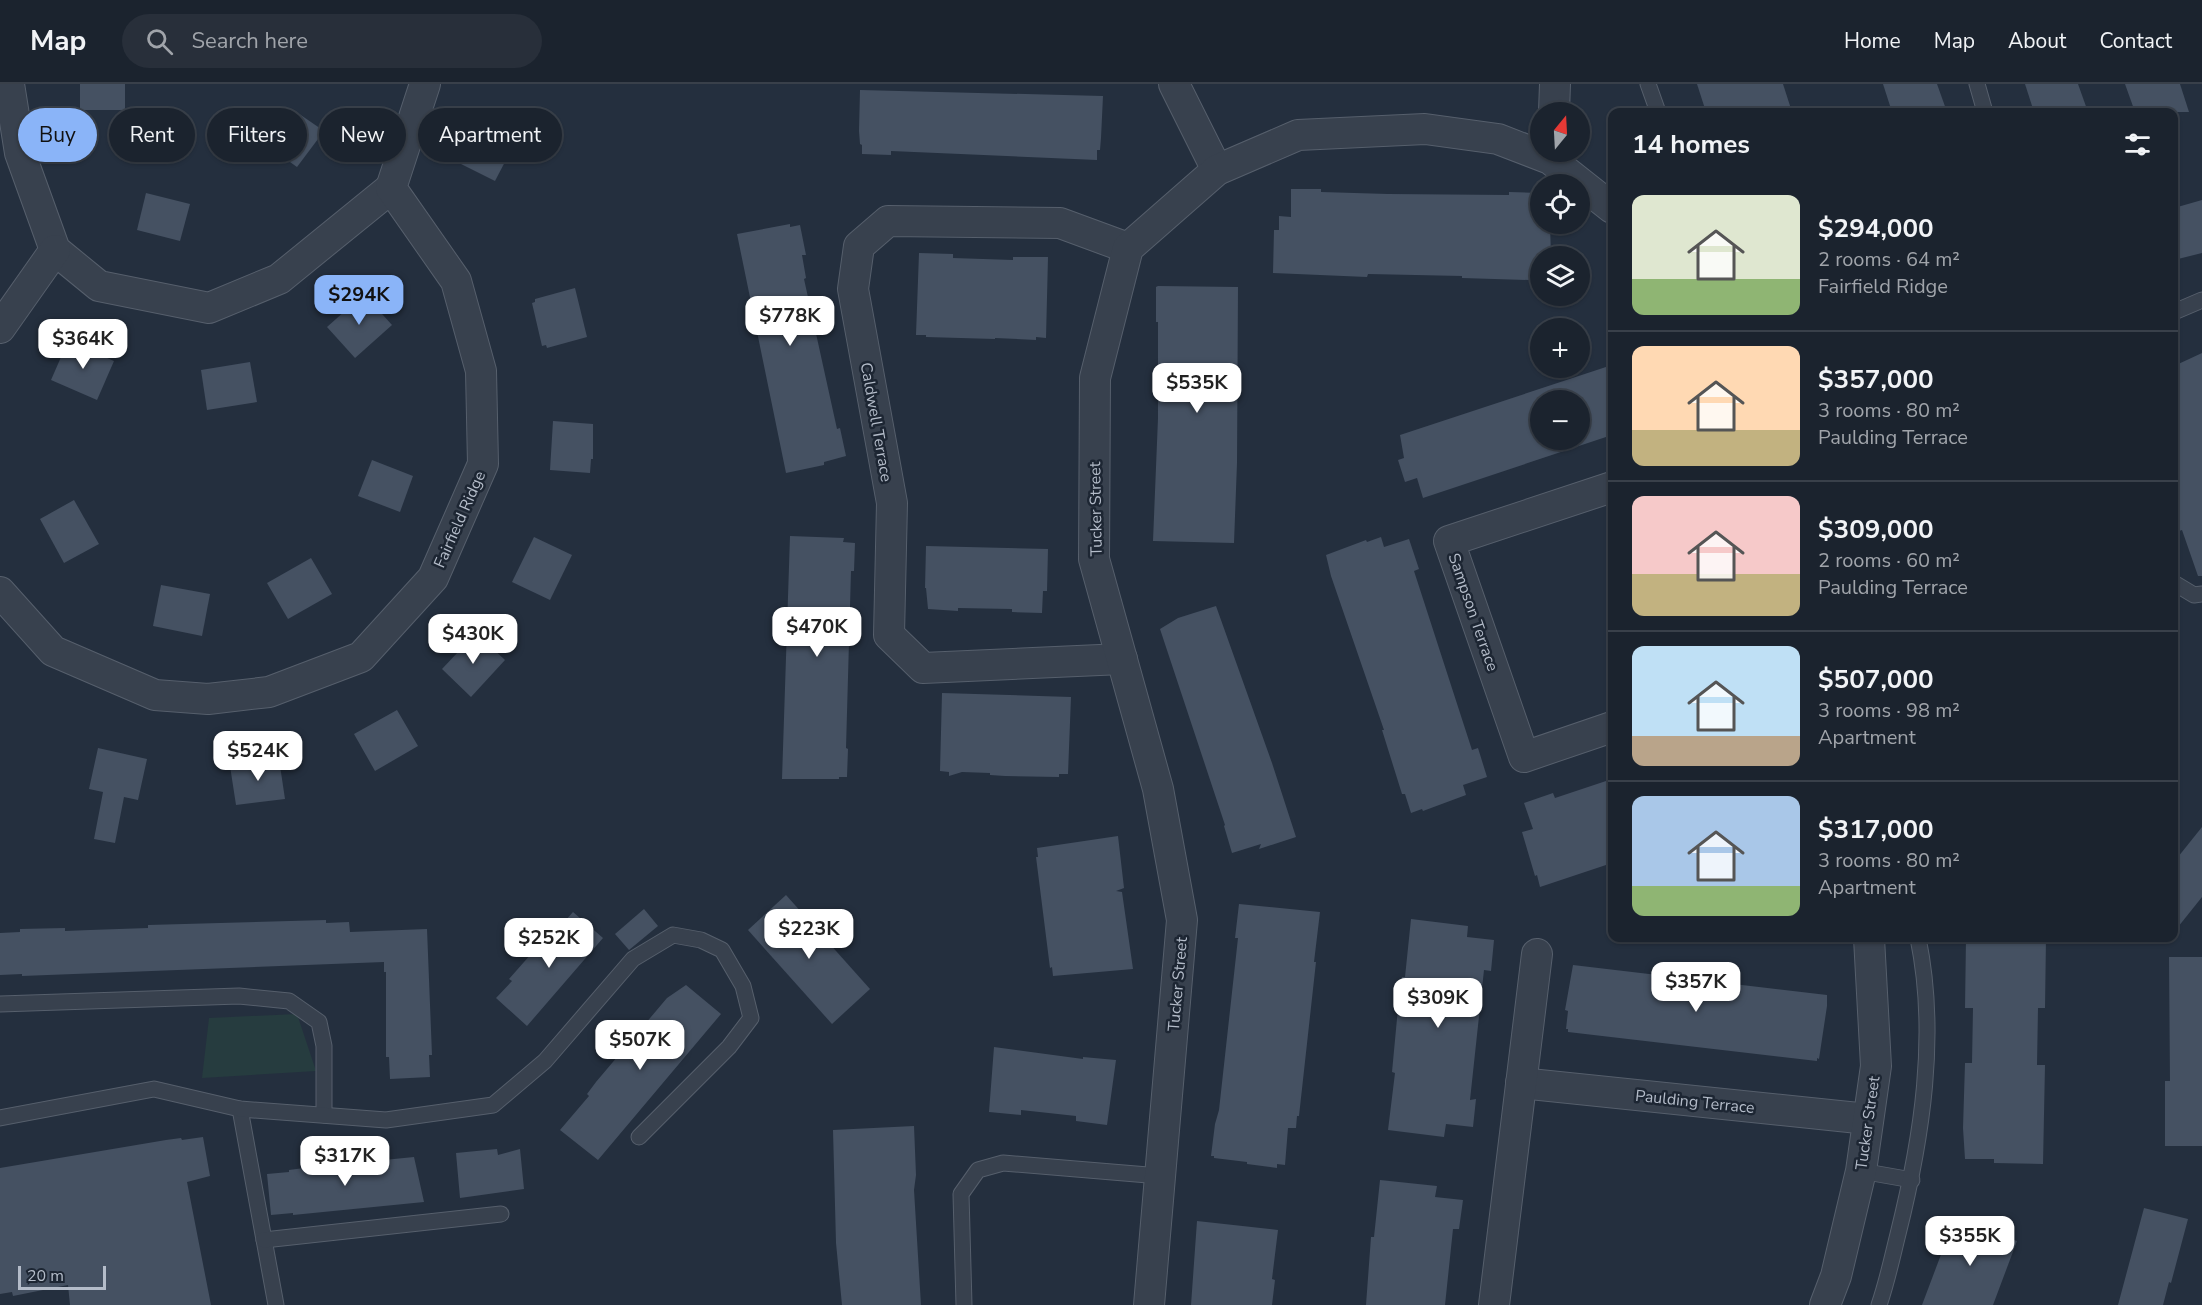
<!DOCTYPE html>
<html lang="en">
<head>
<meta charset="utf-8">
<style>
  :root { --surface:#1b232e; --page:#282f3a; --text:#f1f3f6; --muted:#a0a4aa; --line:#39404a; --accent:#8ab4f8 }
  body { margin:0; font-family:"Nunito Sans",sans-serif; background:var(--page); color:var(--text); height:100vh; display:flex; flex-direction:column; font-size:22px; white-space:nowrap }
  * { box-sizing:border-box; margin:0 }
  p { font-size:20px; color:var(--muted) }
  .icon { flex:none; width:33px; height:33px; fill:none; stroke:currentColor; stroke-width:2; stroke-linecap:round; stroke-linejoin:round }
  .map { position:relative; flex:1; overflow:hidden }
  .sheet { position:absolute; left:1608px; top:24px; width:570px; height:834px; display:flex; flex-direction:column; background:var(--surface); border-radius:12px; box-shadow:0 2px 4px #0004,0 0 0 2px var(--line) }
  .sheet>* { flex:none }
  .hud { position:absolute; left:18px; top:24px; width:570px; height:54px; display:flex; gap:12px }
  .needle { width:39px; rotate:18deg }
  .fabs { position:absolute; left:1530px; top:18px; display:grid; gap:12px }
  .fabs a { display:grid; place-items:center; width:60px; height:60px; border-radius:50%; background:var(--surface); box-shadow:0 2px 4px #0004,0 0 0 2px var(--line); font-size:30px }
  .scale { position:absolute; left:18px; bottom:15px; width:88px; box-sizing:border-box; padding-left:6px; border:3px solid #b4bcc9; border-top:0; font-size:16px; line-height:21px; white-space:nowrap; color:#b4bcc9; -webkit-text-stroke:4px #1d2633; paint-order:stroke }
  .price { position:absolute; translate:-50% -51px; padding:0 14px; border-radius:12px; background:#fff; color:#222; font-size:20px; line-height:39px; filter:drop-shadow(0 2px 3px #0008) }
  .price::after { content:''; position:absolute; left:50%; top:36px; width:18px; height:14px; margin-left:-9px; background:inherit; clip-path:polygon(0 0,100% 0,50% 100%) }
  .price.current { background:var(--accent); color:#111 }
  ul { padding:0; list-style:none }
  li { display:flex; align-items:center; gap:18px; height:150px; padding:0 24px }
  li+li { border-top:2px solid var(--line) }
  li span { display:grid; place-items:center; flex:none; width:168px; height:120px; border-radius:12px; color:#555 }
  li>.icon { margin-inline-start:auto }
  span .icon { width:72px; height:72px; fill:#fffc; stroke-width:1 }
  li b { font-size:26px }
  h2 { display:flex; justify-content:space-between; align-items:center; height:72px; padding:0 24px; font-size:26px }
  .tag { padding:0 21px; border-radius:27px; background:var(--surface); box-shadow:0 2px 4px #0004,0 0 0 2px var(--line); font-size:21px; line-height:54px }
  .tag.current { background:var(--accent); color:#111 }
  header { display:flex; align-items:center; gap:36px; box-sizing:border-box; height:84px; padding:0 30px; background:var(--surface); border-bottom:2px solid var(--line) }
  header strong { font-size:28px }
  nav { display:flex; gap:33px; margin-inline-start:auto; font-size:21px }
  .search { width:420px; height:54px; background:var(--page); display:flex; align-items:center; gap:15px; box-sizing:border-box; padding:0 21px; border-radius:33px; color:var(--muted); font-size:22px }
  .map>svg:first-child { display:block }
  .green { fill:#263c3f }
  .building { fill:#455162; fill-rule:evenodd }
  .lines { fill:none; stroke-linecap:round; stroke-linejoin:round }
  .service-casing { stroke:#565f6c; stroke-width:17 }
  .minor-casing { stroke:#565f6c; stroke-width:32 }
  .service { stroke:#38414e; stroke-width:15 }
  .minor { stroke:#38414e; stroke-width:30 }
  .labels { text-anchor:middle; stroke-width:5; stroke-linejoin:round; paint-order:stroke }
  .street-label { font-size:16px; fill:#b4bcc9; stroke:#1d2633 }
</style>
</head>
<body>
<header>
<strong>Map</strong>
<div class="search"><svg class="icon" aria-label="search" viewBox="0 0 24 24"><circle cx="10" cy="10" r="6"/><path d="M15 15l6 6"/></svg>Search here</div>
<nav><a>Home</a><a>Map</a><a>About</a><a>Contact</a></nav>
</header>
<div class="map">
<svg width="2202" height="1221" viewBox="0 0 2202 1221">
  <rect width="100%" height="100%" fill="#242f3e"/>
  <polygon class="green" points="297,930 316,987 202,994 209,934"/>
  <g class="building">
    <rect x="80" y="0" width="45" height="26"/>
    <polygon points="1697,0 1783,0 1792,28 1706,28"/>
    <polygon points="1883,0 1937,0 1947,28 1892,28"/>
    <polygon points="2025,0 2078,0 2088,28 2034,28"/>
    <polygon points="2125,0 2180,0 2189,28 2135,28"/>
    <polygon points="860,6 1103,12 1101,54 1100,66 1097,66 1097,76 891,67 891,71 862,70 862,61 860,60 859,47"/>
    <polygon points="292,25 324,47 297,83 266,61"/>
    <polygon points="482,34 518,53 495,97 459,79"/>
    <polygon points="1291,105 1321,105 1321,108 1388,110 1509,111 1509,108 1540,109 1540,140 1550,140 1551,172 1540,172 1540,193 1529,193 1529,196 1462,194 1462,192 1368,190 1367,193 1273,189 1274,146 1279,146 1279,132 1291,133"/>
    <polygon points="146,109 190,120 180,157 137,146"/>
    <polygon points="2202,116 2202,169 2174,176 2174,124"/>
    <polygon points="790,140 790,143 800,141 806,171 802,171 806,194 804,195 837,345 840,344 846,372 824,378 824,381 786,389 737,150"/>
    <polygon points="919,169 953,170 953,174 1013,176 1013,173 1048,173 1046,254 1036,253 1036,256 995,254 995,255 926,253 926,251 916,251"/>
    <polygon points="1158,202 1238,203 1237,379 1234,459 1153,457 1158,334 1158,238 1156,238 1156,203"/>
    <polygon points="575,204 587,253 547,264 546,261 542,262 532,219 535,218 535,215"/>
    <polygon points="364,210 392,241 355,274 327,243"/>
    <polygon points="68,257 114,277 97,316 51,296"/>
    <polygon points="2202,269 2202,492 2198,492 2182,446 2179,447 2174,431 2174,282"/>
    <polygon points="250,278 257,318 207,326 201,286"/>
    <path d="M1612 281V351L1423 414 1417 394 1405 398 1398 376 1404 374 1400 351ZM1540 316H1580V356H1540Z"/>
    <polygon points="553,337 593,340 593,375 591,375 590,389 550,386"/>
    <polygon points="372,376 413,392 400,428 358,412"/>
    <polygon points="74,416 99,460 64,479 40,435"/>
    <polygon points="790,452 844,454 843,458 855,459 854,487 851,487 846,664 848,665 847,693 839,693 839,695 782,695"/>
    <polygon points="534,453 572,471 550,516 512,498"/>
    <polygon points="1381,453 1384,463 1409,455 1419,485 1414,487 1472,666 1478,664 1487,693 1463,701 1466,711 1423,727 1422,725 1411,729 1405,710 1402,710 1382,646 1384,646 1331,492 1326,471 1366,456 1367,458"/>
    <polygon points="926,462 1048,465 1047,507 1043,507 1042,529 1012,528 1012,525 958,524 958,527 928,525 926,504 925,504"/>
    <polygon points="311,474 332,510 288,535 267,499"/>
    <polygon points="161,501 210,510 202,552 153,542"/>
    <polygon points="1216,522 1272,679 1296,753 1259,765 1261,760 1232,769 1224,742 1225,741 1160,545 1178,534"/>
    <polygon points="476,549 505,576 471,613 442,585"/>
    <polygon points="942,609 1071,613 1068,690 1059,690 1059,693 1005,692 990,691 990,689 962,688 949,692 949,688 940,687"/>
    <polygon points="397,626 418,662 375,687 354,650"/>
    <polygon points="98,664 147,675 138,716 124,713 115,759 94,755 103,708 89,705"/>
    <polygon points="279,675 285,715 236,721 230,682"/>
    <polygon points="1612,695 1612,779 1540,803 1537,791 1535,792 1522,748 1533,745 1524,719 1553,709 1555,714"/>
    <polygon points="2202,743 2202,813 2174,848 2174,778"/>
    <polygon points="1118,752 1124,804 1116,807 1122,808 1133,885 1053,892 1052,883 1050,884 1036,773 1038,773 1037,764"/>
    <polygon points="786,811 870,905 832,940 748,846"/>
    <polygon points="1239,820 1320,828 1314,878 1316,878 1299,1032 1297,1032 1296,1044 1288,1044 1285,1081 1277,1080 1277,1084 1247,1080 1247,1078 1214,1074 1214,1072 1211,1072 1215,1040 1219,1026 1238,854 1235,854"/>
    <polygon points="644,825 658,842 629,866 615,850"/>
    <polygon points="573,828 603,854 527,942 496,914 512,897 509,895 539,861 541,864"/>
    <polygon points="1411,835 1468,842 1467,853 1494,856 1491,887 1484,886 1470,1016 1476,1015 1473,1043 1446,1040 1444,1053 1388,1046 1395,989 1392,988 1398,924 1402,893 1405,893"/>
    <polygon points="326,836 326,839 349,838 350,848 427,845 432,971 429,971 430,993 390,995 389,973 386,973 386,888 384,888 384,878 22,892 22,890 0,891 0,849 20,848 20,845 65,844 65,847 90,846 148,844 148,841"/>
    <polygon points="1966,854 2046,854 2045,924 2038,924 2037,981 2045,981 2043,1080 1994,1079 1994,1075 1965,1075 1963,1044 1965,979 1972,979 1973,924 1965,924"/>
    <polygon points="2169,873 2202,873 2202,1062 2165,1062 2165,997 2170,997"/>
    <polygon points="1573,881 1827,911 1827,922 1819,975 1817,974 1817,977 1568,948 1568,945 1566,945 1568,927 1565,926"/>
    <polygon points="686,901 721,930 598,1076 560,1046 589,1012 587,1010 596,998 667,914"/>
    <polygon points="994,963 1083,975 1083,973 1116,976 1107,1041 1076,1037 1076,1032 1021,1026 1021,1031 989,1028"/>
    <polygon points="914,1042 916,1091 914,1106 921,1221 842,1221 836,1159 833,1046"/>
    <polygon points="203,1053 210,1092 187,1098 211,1221 70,1221 68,1201 13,1212 12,1208 0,1210 0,1084 166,1056 181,1054 182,1056"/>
    <polygon points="497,1065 498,1071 520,1065 524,1105 460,1114 456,1069"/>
    <polygon points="414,1073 424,1118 293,1131 293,1129 271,1131 267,1090 289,1088 289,1086 304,1084"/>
    <polygon points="1380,1096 1437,1102 1435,1113 1463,1116 1459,1145 1453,1145 1445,1221 1366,1221 1371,1153 1374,1153"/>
    <polygon points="2144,1124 2188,1135 2171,1199 2169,1198 2163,1221 2118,1221"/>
    <polygon points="1957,1135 2017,1157 1993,1221 1922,1221 1954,1136 1956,1136"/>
    <polygon points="1197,1137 1278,1146 1272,1195 1275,1196 1272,1221 1191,1221"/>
  </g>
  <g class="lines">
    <defs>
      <g id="service">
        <polyline points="1648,0 1658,28"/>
        <polyline points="1977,0 1985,28"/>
        <polyline points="2174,228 2202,216"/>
        <polyline points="2174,499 2194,511 2202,510"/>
        <polyline points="0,920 239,912 289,917 319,938 324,962 324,1031"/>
        <polyline points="240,1025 276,1221"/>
        <polyline points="0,1034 154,1005 240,1025 386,1036 493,1021 545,977 633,875 673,851 701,856 722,866 743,902 751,934 729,963 639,1053"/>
        <polyline points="1861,1087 1912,1096"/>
        <polyline points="264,1156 501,1130"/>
        <polyline points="964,1221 961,1110 978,1086 1003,1079 1160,1092"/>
        <path d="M1879 1221C1887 1198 1892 1174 1898 1150 1922 1054 1938 951 1918 854"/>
      </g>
      <g id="minor">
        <polyline points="9,0 20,69 55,166 99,202 209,224 279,195 391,104"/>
        <polyline points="1174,0 1217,86"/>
        <polyline points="1554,28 1555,0"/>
        <polyline points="0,244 55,166"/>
        <polyline points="1612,403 1449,457 1524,673 1612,643"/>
        <polyline points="0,508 53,567 155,611 208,615 269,608 361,573 433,494 483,380 481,287 456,197 391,104 425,0"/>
        <polyline points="1122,575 923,584 889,551 892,419 853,205 859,162 888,137 1060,139 1128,164"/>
        <polyline points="1521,999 1868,1035"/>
        <polyline points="1149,1221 1182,836 1158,705 1094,475 1095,294 1128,164 1217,86 1298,51 1425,45 1498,55 1550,75 1612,124"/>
        <polyline points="1494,1221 1537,870"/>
        <polyline points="1825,1221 1836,1192 1861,1087 1876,982 1869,854"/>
      </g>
    </defs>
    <use href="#service" class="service-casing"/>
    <use href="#minor" class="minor-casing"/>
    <use href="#service" class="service"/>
    <use href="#minor" class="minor"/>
  </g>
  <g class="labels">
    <g class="street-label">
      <text transform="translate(877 338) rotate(80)" y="6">Caldwell Terrace</text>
      <text transform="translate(1095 425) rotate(-91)" y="6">Tucker Street</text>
      <text transform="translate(459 435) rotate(-66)" y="6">Fairfield Ridge</text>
      <text transform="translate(1474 528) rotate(71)" y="6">Sampson Terrace</text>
      <text transform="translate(1177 900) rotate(-85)" y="6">Tucker Street</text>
      <text transform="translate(1695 1017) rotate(6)" y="6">Paulding Terrace</text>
      <text transform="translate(1867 1039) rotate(-82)" y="6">Tucker Street</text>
    </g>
  </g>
</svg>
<div class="fabs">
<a><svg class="needle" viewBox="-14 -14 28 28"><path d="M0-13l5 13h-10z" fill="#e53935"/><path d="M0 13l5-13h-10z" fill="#a0a4aa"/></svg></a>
<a><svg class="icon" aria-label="locate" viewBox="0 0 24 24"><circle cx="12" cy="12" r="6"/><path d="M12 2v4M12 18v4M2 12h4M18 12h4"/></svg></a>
<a><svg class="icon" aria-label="layers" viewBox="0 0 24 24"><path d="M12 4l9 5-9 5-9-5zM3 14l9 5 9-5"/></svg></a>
<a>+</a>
<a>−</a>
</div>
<div class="scale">20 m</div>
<b class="price current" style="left:359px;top:242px">$294K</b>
<b class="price" style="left:790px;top:263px">$778K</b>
<b class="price" style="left:83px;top:286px">$364K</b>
<b class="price" style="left:1197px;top:330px">$535K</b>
<b class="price" style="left:817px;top:574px">$470K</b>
<b class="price" style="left:473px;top:581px">$430K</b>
<b class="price" style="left:258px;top:698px">$524K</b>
<b class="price" style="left:809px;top:876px">$223K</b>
<b class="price" style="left:549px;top:885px">$252K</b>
<b class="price" style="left:1696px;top:929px">$357K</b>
<b class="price" style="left:1438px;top:945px">$309K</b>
<b class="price" style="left:640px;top:987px">$507K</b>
<b class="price" style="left:345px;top:1103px">$317K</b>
<b class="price" style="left:1970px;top:1183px">$355K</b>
<div class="hud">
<a class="tag current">Buy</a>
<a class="tag">Rent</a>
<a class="tag">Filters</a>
<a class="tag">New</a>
<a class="tag">Apartment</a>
</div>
<section class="sheet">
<h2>14 homes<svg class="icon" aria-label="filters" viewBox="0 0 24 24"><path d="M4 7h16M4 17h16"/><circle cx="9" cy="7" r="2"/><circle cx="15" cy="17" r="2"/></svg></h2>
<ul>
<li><span style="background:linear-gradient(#dfe7d0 70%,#8fb573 0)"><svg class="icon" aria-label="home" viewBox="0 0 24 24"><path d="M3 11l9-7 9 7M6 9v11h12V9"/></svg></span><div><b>$294,000</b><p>2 rooms · 64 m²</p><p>Fairfield Ridge</p></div></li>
<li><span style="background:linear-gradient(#ffd9b3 70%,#c2b280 0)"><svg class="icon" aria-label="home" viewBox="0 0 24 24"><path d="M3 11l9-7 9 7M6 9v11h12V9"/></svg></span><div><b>$357,000</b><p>3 rooms · 80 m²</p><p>Paulding Terrace</p></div></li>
<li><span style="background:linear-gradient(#f6c9c9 65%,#c2b280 0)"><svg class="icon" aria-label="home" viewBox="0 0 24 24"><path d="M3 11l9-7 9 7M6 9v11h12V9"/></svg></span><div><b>$309,000</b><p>2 rooms · 60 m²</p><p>Paulding Terrace</p></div></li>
<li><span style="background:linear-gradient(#bfe0f5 75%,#b9a48a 0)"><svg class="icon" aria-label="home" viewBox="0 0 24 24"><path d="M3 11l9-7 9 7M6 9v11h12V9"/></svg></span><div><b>$507,000</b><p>3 rooms · 98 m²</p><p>Apartment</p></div></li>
<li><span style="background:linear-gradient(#a9c7e8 75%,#8fb573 0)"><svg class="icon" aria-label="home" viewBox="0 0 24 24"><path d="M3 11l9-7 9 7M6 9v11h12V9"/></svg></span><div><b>$317,000</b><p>3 rooms · 80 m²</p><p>Apartment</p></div></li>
</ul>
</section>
</div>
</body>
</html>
